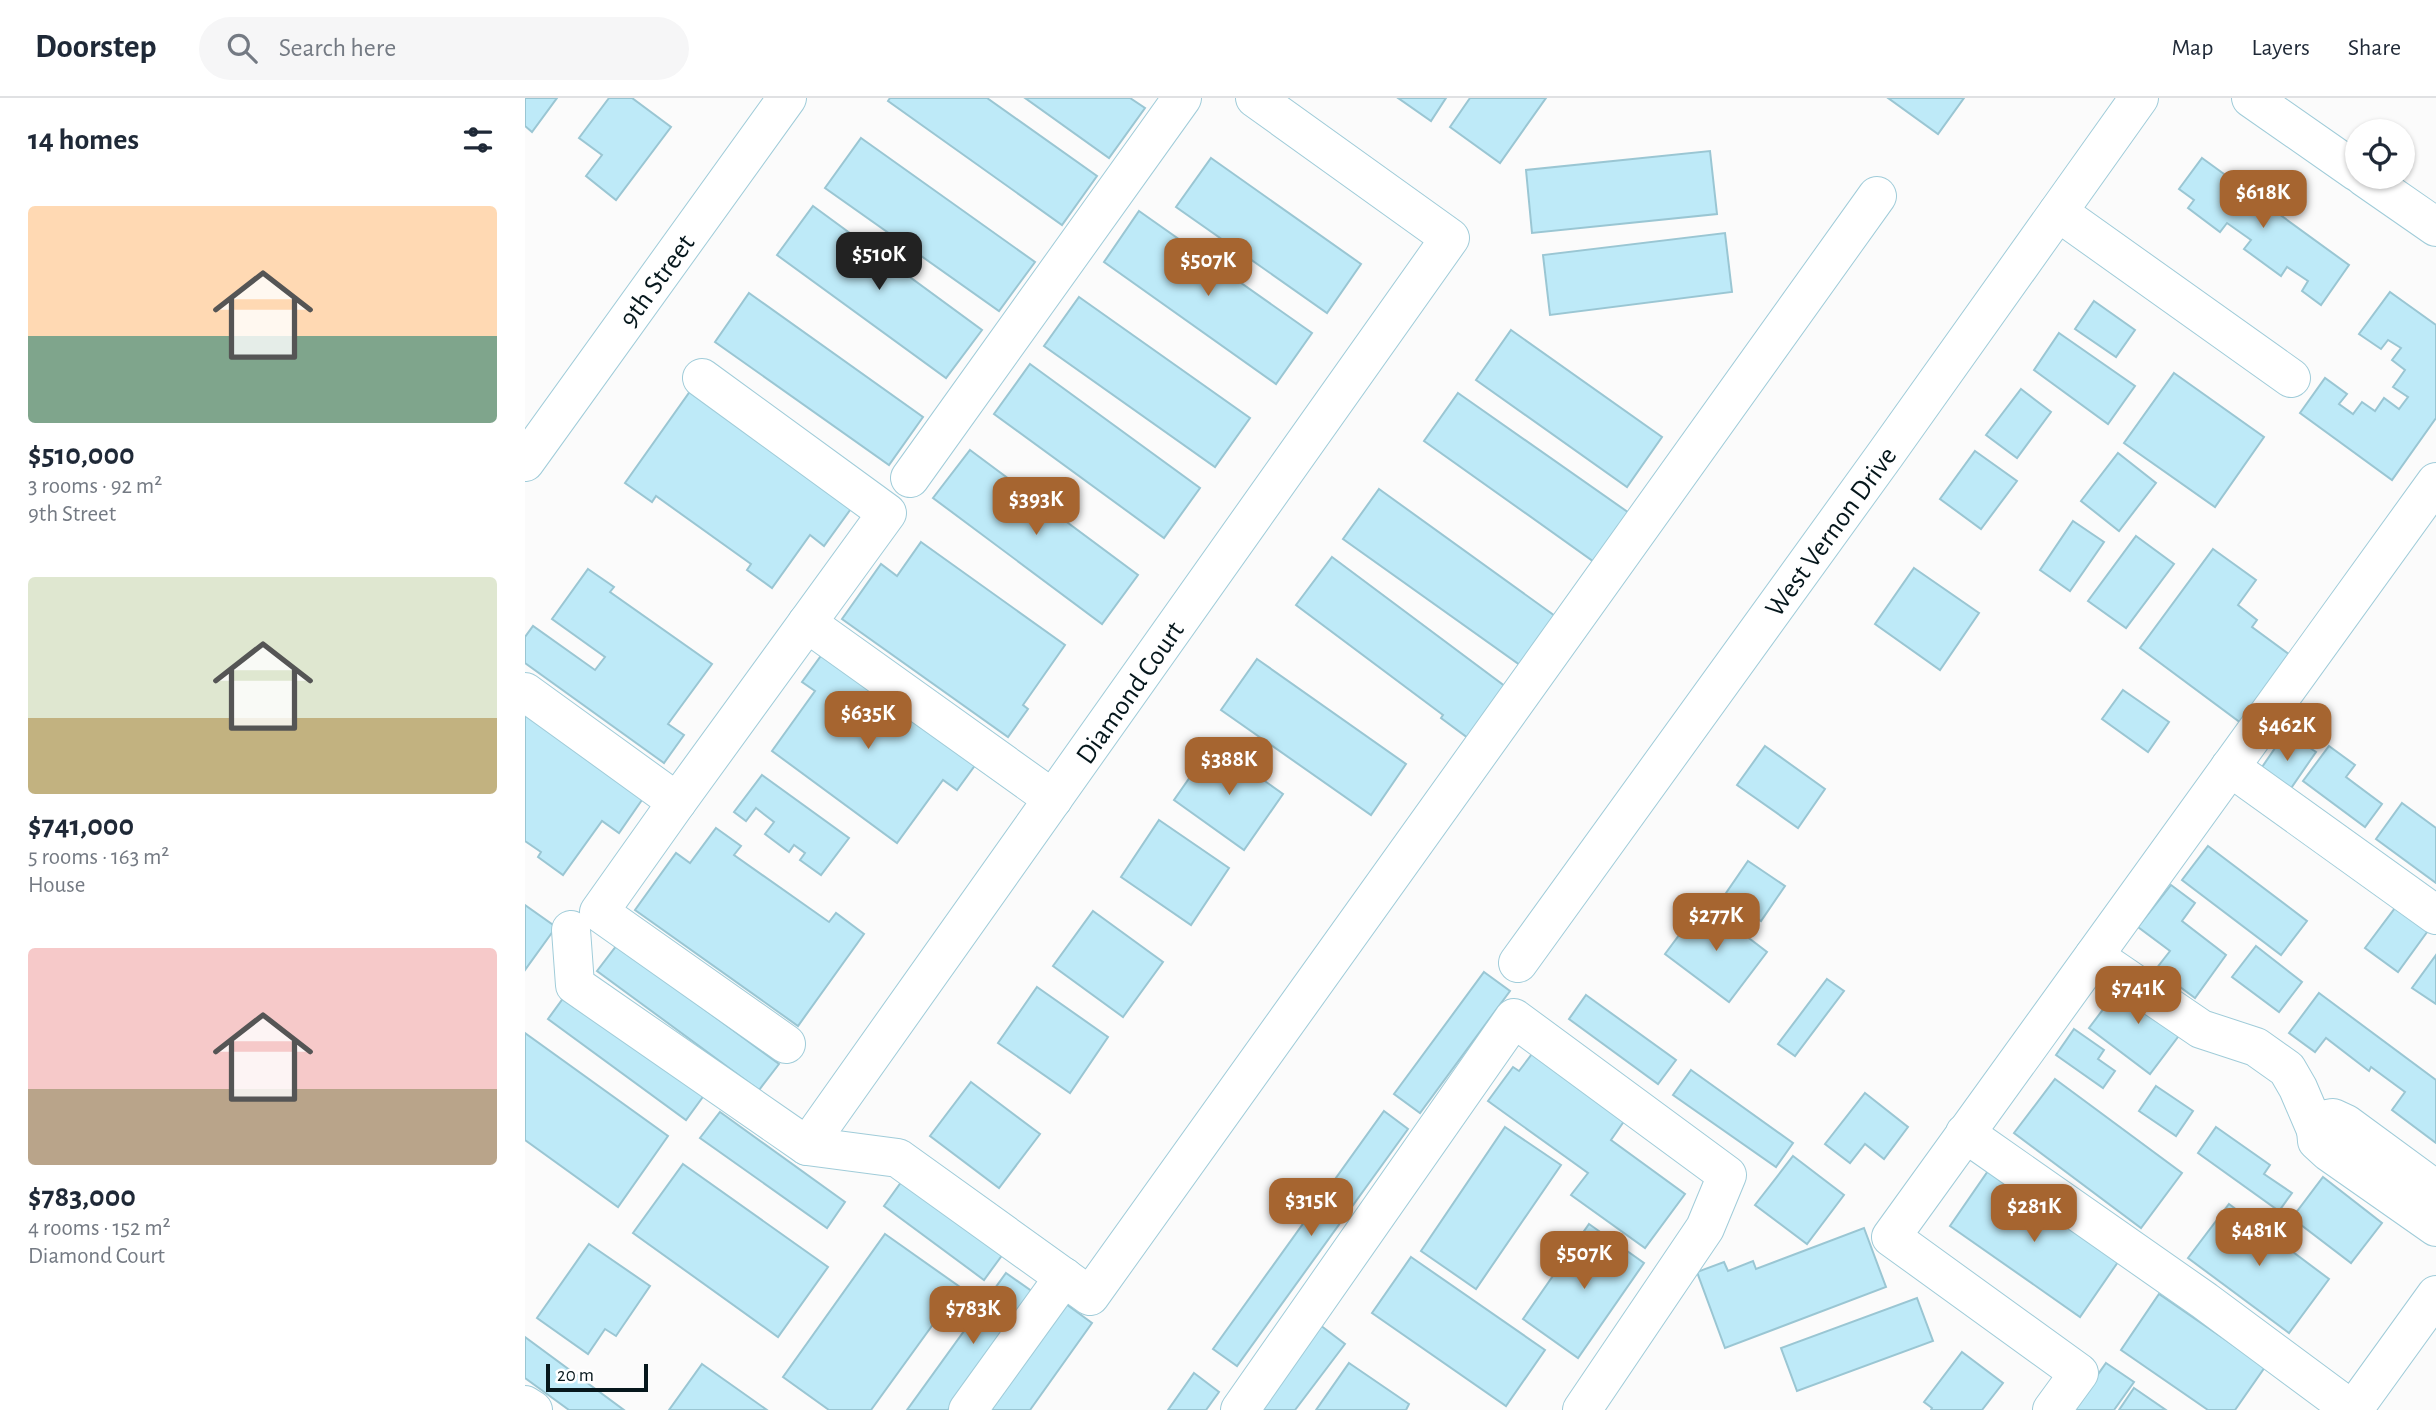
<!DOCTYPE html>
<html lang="en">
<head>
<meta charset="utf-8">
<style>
  :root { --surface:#fff; --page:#f6f6f7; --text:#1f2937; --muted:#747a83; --line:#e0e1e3; --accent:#a66530 }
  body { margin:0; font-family:"Alegreya Sans",sans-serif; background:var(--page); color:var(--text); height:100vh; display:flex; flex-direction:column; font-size:26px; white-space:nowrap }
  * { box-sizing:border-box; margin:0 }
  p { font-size:23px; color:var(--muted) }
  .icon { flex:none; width:38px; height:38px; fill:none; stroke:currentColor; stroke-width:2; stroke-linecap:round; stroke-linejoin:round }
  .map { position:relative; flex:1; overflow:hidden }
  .panel { display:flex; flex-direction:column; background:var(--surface); width:525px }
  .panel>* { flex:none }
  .controls { position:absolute; left:1820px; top:21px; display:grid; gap:14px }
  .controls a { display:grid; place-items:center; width:70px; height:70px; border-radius:50%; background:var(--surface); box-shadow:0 2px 5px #0004; font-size:35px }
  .scale { position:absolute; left:21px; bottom:18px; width:102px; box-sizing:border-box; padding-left:7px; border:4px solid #06171c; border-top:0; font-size:19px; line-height:24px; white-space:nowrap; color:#06171c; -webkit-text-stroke:5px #fff; paint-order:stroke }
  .price { position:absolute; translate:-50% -60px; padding:0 16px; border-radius:14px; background:var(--accent); color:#fff; font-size:23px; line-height:46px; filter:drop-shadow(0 2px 4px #0008) }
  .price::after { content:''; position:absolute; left:50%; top:42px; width:21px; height:16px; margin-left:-10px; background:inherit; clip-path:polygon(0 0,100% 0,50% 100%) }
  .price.active { background:#222; color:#fff }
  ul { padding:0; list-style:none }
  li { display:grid; align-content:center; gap:14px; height:371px; padding:0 28px }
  li span { display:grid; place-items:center; height:217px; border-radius:7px; color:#555 }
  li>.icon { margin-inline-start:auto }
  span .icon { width:126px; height:126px; fill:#fffc; stroke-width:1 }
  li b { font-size:30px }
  h2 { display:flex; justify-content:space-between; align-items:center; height:84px; padding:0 28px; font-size:30px }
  header { display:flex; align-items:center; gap:42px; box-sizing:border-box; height:98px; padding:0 35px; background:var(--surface); border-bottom:2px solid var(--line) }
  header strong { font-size:33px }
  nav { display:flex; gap:38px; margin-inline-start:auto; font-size:24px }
  .search { width:490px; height:63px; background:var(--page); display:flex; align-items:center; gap:18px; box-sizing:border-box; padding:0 24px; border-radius:38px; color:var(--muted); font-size:26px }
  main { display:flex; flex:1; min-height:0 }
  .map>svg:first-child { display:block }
  .building { fill:#beeaf8; stroke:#9ac6d3; stroke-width:2 }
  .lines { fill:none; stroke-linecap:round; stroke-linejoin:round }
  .minor-casing { stroke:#a0ccd9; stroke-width:40 }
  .major-casing { stroke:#a0ccd9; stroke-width:40 }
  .minor { stroke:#fff; stroke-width:38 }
  .major { stroke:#fff; stroke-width:38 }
  .labels { text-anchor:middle; stroke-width:5; stroke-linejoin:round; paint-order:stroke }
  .street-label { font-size:28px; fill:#06171c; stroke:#fff }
</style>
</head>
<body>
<header>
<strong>Doorstep</strong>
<div class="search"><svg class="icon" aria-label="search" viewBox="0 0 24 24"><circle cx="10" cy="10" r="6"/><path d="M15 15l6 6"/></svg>Search here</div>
<nav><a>Map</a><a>Layers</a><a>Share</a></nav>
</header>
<main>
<section class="panel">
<h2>14 homes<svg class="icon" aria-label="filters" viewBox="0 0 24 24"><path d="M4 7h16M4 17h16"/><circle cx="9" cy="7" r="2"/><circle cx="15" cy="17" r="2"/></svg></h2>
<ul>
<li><span style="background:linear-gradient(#ffd9b3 60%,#7fa58c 0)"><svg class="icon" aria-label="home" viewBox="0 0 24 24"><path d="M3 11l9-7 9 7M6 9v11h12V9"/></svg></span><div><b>$510,000</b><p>3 rooms · 92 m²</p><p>9th Street</p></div></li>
<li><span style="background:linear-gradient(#dfe7d0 65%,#c2b280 0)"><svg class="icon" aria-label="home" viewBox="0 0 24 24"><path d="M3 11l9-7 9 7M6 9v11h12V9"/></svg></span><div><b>$741,000</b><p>5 rooms · 163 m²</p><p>House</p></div></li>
<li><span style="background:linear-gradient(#f6c9c9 65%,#b9a48a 0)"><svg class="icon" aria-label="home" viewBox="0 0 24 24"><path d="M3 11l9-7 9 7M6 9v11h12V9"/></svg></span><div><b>$783,000</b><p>4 rooms · 152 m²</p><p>Diamond Court</p></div></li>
</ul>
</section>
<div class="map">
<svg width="1911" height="1312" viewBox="0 0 1911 1312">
  <rect width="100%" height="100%" fill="#fbfbfb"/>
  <g class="building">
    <polygon points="0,0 32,0 7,34 0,28"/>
    <polygon points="84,0 107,0 146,29 91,102 61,78 77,57 54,40"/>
    <polygon points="365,0 462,0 572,78 537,127 363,3"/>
    <polygon points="500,0 605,0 620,10 584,60"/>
    <polygon points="873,0 921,0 906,23"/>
    <polygon points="945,0 1021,0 975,65 925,29"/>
    <polygon points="1363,0 1439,0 1413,36"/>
    <polygon points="336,40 510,164 474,213 300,90"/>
    <polygon points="1185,53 1192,116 1007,135 1001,72"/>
    <polygon points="686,60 836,166 802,215 651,109"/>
    <polygon points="1677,60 1824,167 1796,207 1777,193 1783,183 1762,169 1756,178 1719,151 1726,142 1702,125 1695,134 1663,110 1669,102 1654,91"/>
    <polygon points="288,108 457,232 421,280 252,157"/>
    <polygon points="614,113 787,235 751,286 579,164"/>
    <polygon points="1200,135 1207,194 1025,217 1018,157"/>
    <polygon points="1865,194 1911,227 1911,320 1867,382 1775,315 1800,280 1822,296 1814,306 1828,316 1837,304 1850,313 1859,300 1874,311 1883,299 1868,289 1880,272 1867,262 1876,250 1863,242 1856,251 1834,236"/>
    <polygon points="224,195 398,319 364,367 190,244"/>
    <polygon points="554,199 725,320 690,369 519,248"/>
    <polygon points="1569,203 1610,232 1591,259 1550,231"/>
    <polygon points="986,232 1137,339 1102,389 951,282"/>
    <polygon points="1534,235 1610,288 1583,326 1509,272"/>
    <polygon points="505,266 675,390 639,440 469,316"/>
    <polygon points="1649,275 1739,339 1690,409 1599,345"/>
    <polygon points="1496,291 1526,314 1492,360 1461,337"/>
    <polygon points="166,292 328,408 299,448 285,437 247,490 222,472 226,466 131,398 127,404 100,385"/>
    <polygon points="933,295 1107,417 1072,466 899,343"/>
    <polygon points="445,352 613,477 577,526 408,400"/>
    <polygon points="1450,353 1492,383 1456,431 1415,401"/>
    <polygon points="1593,355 1631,385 1594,433 1556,403"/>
    <polygon points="854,391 1030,518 995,567 818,441"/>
    <polygon points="1548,423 1579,444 1545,493 1515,472"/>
    <polygon points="1611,438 1649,466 1601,530 1563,503"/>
    <polygon points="396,444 540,547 498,607 503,611 483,639 317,521 356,466 372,478"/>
    <polygon points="1688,451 1731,482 1713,507 1732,522 1727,529 1765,557 1716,625 1615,550"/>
    <polygon points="807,459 981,589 943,640 916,620 918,617 771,507"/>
    <polygon points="1389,470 1454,515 1415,572 1350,526"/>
    <polygon points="63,471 89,489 85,494 187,566 143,626 159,637 139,665 0,565 0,539 8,528 70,572 80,559 27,521"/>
    <polygon points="298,555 451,666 432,692 418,682 372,745 247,653 290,593 277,584"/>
    <polygon points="732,561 881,666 846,717 696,612"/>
    <polygon points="1598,592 1644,624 1623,654 1577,621"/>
    <polygon points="0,614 119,699 94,735 77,723 38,777 13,759 16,754 0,743"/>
    <polygon points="1761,634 1791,654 1762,696 1733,675"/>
    <polygon points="688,646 758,696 719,752 649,702"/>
    <polygon points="1240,648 1300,691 1273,730 1212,687"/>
    <polygon points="1804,648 1830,667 1821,679 1857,706 1840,729 1778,683"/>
    <polygon points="237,677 324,740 296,777 275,762 280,755 269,747 264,754 240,736 249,724 231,710 221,723 209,714"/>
    <polygon points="1877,705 1911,730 1911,785 1851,741"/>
    <polygon points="634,722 704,770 666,827 596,779"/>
    <polygon points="191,730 216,748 209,757 304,824 311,815 339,836 273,928 110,812 151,755 165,765"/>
    <polygon points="1683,748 1782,823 1756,857 1657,782"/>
    <polygon points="1223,763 1260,788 1236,823 1199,798"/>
    <polygon points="1646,787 1670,805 1657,823 1701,857 1670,900 1631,871 1645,853 1613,829"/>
    <polygon points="1178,805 1242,854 1204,904 1140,856"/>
    <polygon points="1873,806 1905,830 1873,874 1840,850"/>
    <polygon points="0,807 31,829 0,872"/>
    <polygon points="568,813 638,864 598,919 528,868"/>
    <polygon points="92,847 254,966 234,992 72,873"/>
    <polygon points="1731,848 1777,884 1754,914 1707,879"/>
    <polygon points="1911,857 1911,906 1887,890"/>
    <polygon points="959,874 985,893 895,1015 869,996"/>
    <polygon points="1302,881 1319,893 1270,958 1253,946"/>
    <polygon points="1601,881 1662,927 1625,976 1564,930"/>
    <polygon points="512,889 583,939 545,995 473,945"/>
    <polygon points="42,895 180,996 161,1022 23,921"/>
    <polygon points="1794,895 1911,982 1911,1045 1867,1012 1880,994 1846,969 1844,973 1801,940 1790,954 1764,935"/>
    <polygon points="1061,897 1151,962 1133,986 1044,921"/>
    <polygon points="1549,931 1579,952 1573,961 1590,973 1578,990 1531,957"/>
    <polygon points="0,935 143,1038 93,1109 0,1042"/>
    <polygon points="1010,952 1102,1019 1086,1042 1160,1096 1120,1150 1046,1097 1063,1075 963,1003 988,969 994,973"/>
    <polygon points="1166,972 1268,1045 1251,1069 1148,997"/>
    <polygon points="1530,981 1657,1075 1616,1130 1489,1035"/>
    <polygon points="446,984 515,1036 474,1090 405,1038"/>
    <polygon points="1631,988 1668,1013 1651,1038 1614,1013"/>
    <polygon points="1340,995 1383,1029 1359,1061 1340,1046 1325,1065 1300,1046"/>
    <polygon points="859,1013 883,1031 712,1268 688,1251"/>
    <polygon points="195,1014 320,1104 302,1130 175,1040"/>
    <polygon points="980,1029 1036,1067 951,1191 896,1153"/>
    <polygon points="1691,1029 1745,1067 1739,1076 1767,1095 1754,1113 1673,1055"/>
    <polygon points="1268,1058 1319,1097 1282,1146 1230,1107"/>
    <polygon points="158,1066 303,1169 253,1239 108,1135"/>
    <polygon points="1463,1073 1593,1164 1555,1219 1425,1128"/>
    <polygon points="1798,1079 1857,1125 1826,1165 1767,1120"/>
    <polygon points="377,1083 478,1156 459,1182 359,1108"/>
    <polygon points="1704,1106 1804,1181 1764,1235 1663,1160"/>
    <polygon points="1064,1126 1119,1165 1053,1260 998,1221"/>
    <polygon points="1339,1130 1361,1189 1200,1250 1172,1174 1199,1164 1203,1173 1228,1163 1231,1171"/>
    <polygon points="360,1136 435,1189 346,1312 304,1312 258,1279"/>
    <polygon points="64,1146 125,1188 91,1238 80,1231 63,1256 12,1220"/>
    <polygon points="886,1159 1020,1252 981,1308 847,1215"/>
    <polygon points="481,1175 508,1194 423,1312 382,1312"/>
    <polygon points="1634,1196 1740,1269 1710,1312 1683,1312 1596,1252"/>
    <polygon points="1392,1200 1408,1243 1272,1293 1256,1250"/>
    <polygon points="541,1206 567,1225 505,1312 466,1312"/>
    <polygon points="795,1227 820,1246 770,1312 731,1312"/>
    <polygon points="0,1239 99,1312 44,1312 0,1280"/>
    <polygon points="1437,1254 1478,1285 1457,1312 1406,1312 1407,1310 1399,1304"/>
    <polygon points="824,1265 884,1306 881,1312 791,1312"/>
    <polygon points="1581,1265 1609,1284 1589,1312 1548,1312"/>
    <polygon points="177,1266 242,1312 144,1312"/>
    <polygon points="669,1275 694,1294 681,1312 643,1312"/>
    <polygon points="1609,1290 1641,1312 1594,1312"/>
  </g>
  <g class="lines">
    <defs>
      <g id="minor">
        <polyline points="1533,114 1766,280"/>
        <polyline points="0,364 262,0"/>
        <polyline points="385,380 657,0"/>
        <polyline points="282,525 528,701"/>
        <polyline points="0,594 152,704 74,814 261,946"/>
        <polyline points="1705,669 1911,817"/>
        <polyline points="152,704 362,415 177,280"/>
        <polyline points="46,832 50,887 282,1048 373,1060 565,1198 1352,98"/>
        <polyline points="1569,858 1676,931 1731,949 1762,971 1773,990 1791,1032"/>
        <polyline points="993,865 1360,357 1614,0"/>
        <polyline points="1440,1035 1680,1203 1827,1312"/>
        <polyline points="282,1048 925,140 730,0"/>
        <polyline points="1911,1092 1821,1026 1808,1020 1797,1022 1791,1032 1792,1043 1804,1054 1911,1129"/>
        <polyline points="0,1307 8,1312"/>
        <polyline points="443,1312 539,1179"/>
        <polyline points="715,1312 989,920 1202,1077 1180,1130 1057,1312"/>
        <polyline points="1527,1312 1554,1275 1366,1139 1911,384"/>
      </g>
      <g id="major">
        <polyline points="1726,0 1832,74"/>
        <polyline points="1839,79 1911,129"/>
        <polyline points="1828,1312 1911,1197"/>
      </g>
    </defs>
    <use href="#minor" class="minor-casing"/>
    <use href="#major" class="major-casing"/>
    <use href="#minor" class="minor"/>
    <use href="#major" class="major"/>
  </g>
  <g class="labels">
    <g class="street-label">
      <text transform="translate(131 182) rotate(-54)" y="10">9th Street</text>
      <text transform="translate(1305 433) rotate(-54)" y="10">West Vernon Drive</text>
      <text transform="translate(604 594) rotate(-55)" y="10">Diamond Court</text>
    </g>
  </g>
</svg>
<div class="controls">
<a><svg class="icon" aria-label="locate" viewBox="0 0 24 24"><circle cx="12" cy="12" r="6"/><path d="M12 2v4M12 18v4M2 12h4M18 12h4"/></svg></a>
</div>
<div class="scale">20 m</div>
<b class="price" style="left:1738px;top:132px">$618K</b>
<b class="price active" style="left:354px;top:194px">$510K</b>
<b class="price" style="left:683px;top:200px">$507K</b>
<b class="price" style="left:511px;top:439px">$393K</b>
<b class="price" style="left:343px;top:653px">$635K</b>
<b class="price" style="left:1762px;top:665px">$462K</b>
<b class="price" style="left:704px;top:699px">$388K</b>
<b class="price" style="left:1191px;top:855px">$277K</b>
<b class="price" style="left:1613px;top:928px">$741K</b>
<b class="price" style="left:786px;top:1140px">$315K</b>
<b class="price" style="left:1509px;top:1146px">$281K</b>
<b class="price" style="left:1734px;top:1170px">$481K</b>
<b class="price" style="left:1059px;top:1193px">$507K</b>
<b class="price" style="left:448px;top:1248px">$783K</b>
</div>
</main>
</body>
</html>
